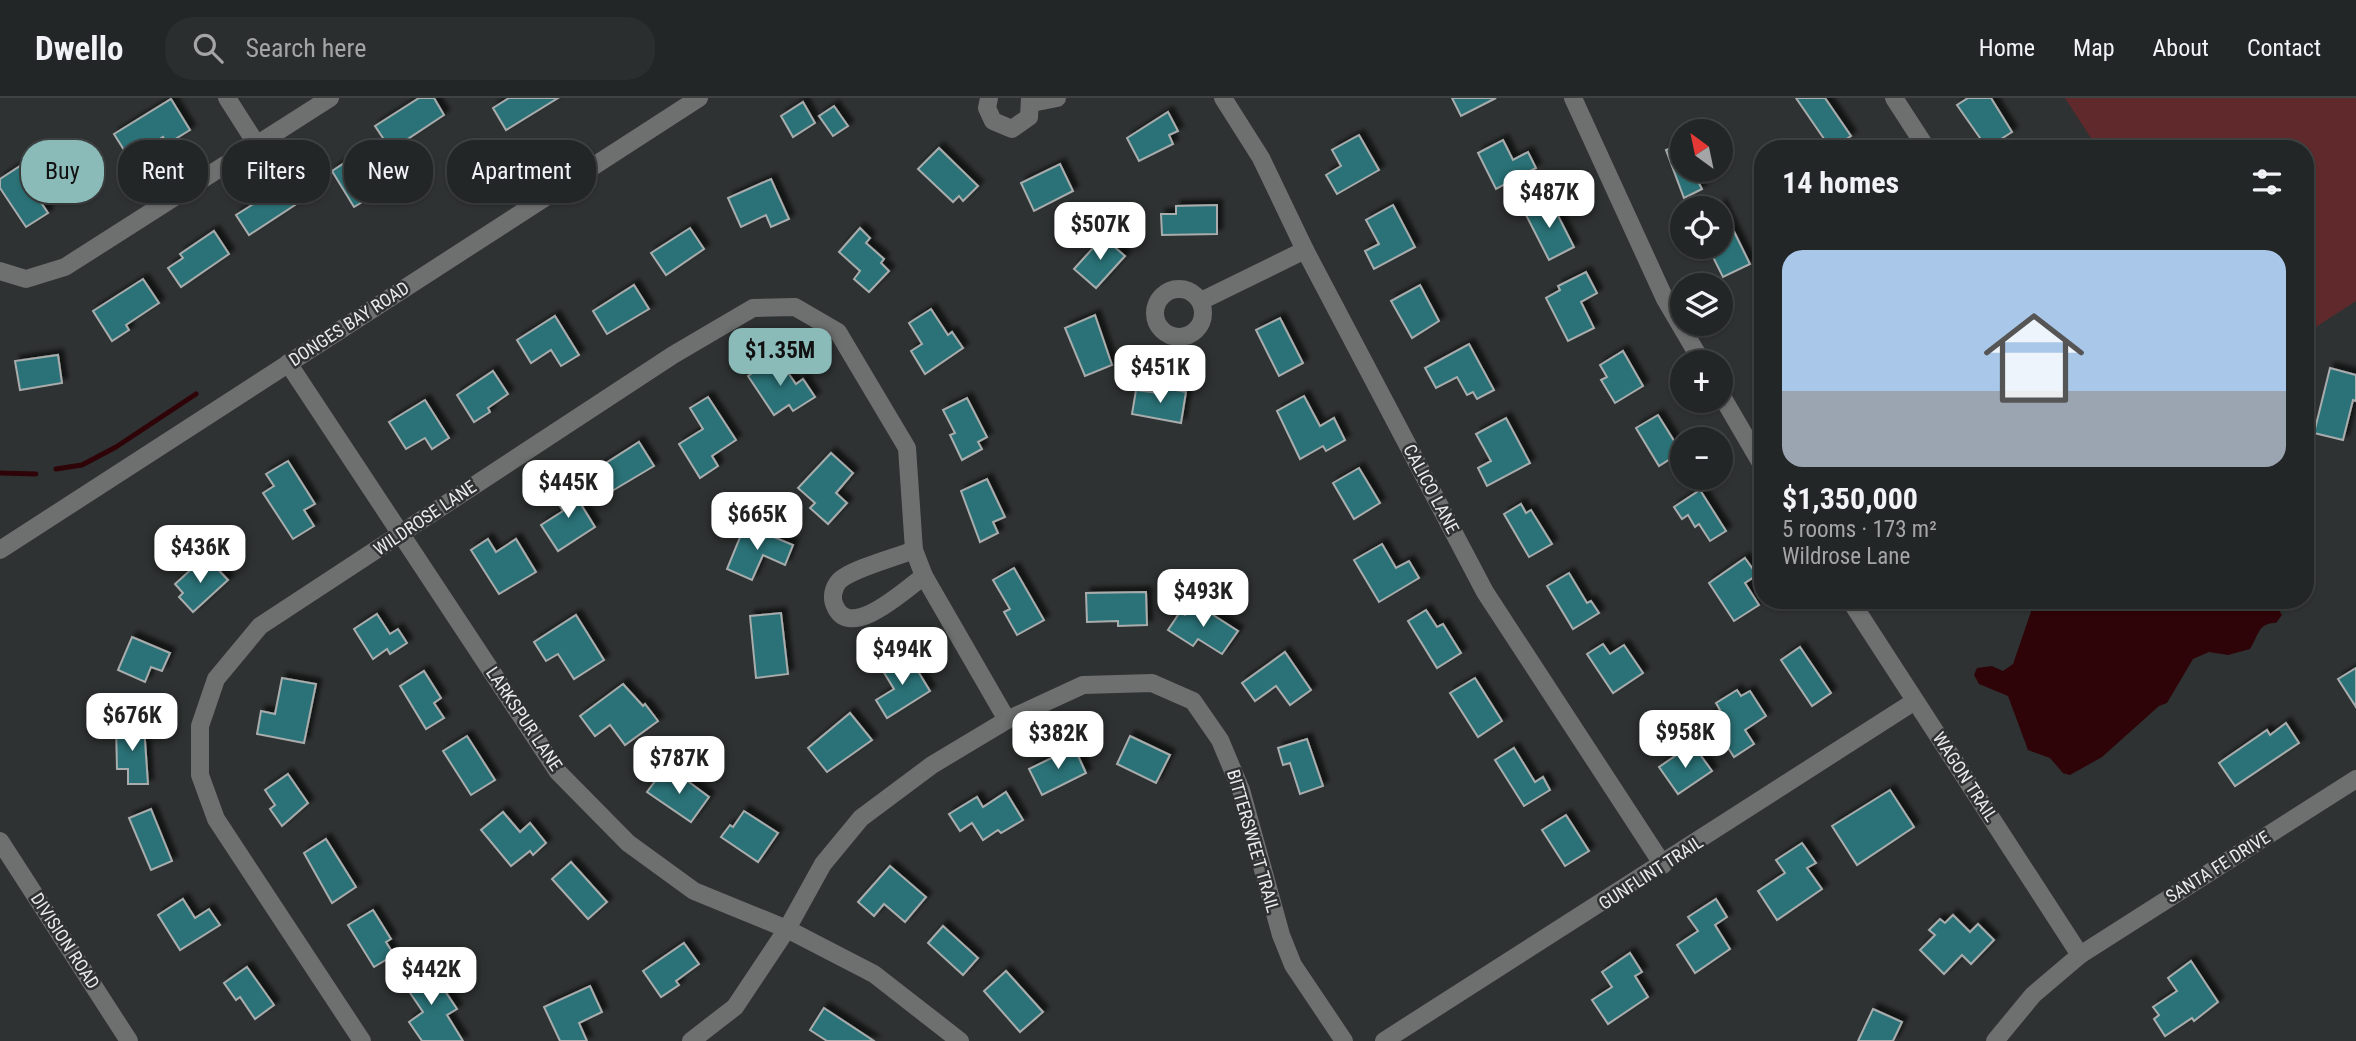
<!DOCTYPE html>
<html lang="en">
<head>
<meta charset="utf-8">
<style>
  :root { --surface:#232626; --page:#2b2e2e; --text:#f1f3f6; --muted:#a3a5a7; --line:#404343; --accent:#8bbbb9 }
  body { margin:0; font-family:"Roboto Condensed",sans-serif; background:var(--page); color:var(--text); height:100vh; display:flex; flex-direction:column; font-size:26px; white-space:nowrap }
  * { box-sizing:border-box; margin:0 }
  p { font-size:23px; color:var(--muted) }
  .icon { flex:none; width:38px; height:38px; fill:none; stroke:currentColor; stroke-width:2; stroke-linecap:round; stroke-linejoin:round }
  .map { position:relative; flex:1; overflow:hidden }
  .drawer { position:absolute; left:1754px; top:42px; width:560px; height:469px; display:flex; flex-direction:column; background:var(--surface); border-radius:28px; box-shadow:0 2px 5px #0004,0 0 0 2px var(--line) }
  .drawer>* { flex:none }
  .hud { position:absolute; left:21px; top:42px; width:665px; height:63px; display:flex; gap:14px }
  .needle { width:46px; rotate:327deg }
  .buttons { position:absolute; left:1670px; top:21px; display:grid; gap:14px }
  .buttons a { display:grid; place-items:center; width:63px; height:63px; border-radius:50%; background:var(--surface); box-shadow:0 2px 5px #0004,0 0 0 2px var(--line); font-size:35px }
  .price { position:absolute; translate:-50% -60px; padding:0 16px; border-radius:14px; background:#fff; color:#222; font-size:23px; line-height:46px; filter:drop-shadow(0 2px 4px #0008) }
  .price::after { content:''; position:absolute; left:50%; top:42px; width:21px; height:16px; margin-left:-10px; background:inherit; clip-path:polygon(0 0,100% 0,50% 100%) }
  .price.selected { background:var(--accent); color:#111 }
  ul { padding:0; list-style:none }
  li { display:grid; align-content:center; gap:14px; height:371px; padding:0 28px }
  li span { display:grid; place-items:center; height:217px; border-radius:21px; color:#555 }
  li>.icon { margin-inline-start:auto }
  span .icon { width:126px; height:126px; fill:#fffc; stroke-width:1 }
  li b { font-size:30px }
  h2 { display:flex; justify-content:space-between; align-items:center; height:84px; padding:0 28px; font-size:30px }
  .pill { padding:0 24px; border-radius:28px; background:var(--surface); box-shadow:0 2px 5px #0004,0 0 0 2px var(--line); font-size:24px; line-height:63px }
  .pill.selected { background:var(--accent); color:#111 }
  header { display:flex; align-items:center; gap:42px; box-sizing:border-box; height:98px; padding:0 35px; background:var(--surface); border-bottom:2px solid var(--line) }
  header strong { font-size:33px }
  nav { display:flex; gap:38px; margin-inline-start:auto; font-size:24px }
  .search { width:490px; height:63px; background:var(--page); display:flex; align-items:center; gap:18px; box-sizing:border-box; padding:0 24px; border-radius:28px; color:var(--muted); font-size:26px }
  .map>svg:first-child { display:block }
  .green { fill:#60292b }
  .water { fill:#2f0408 }
  .lines { fill:none; stroke-linecap:round; stroke-linejoin:round }
  .stream { stroke:#2f0408; stroke-width:5 }
  .building { fill:#2c7277; stroke:#a8acac; stroke-width:2; filter:url(#shadow) }
  .minor { stroke:#6e6f6f; stroke-width:18 }
  .labels { text-anchor:middle; stroke-width:5; stroke-linejoin:round; paint-order:stroke }
  .street-label { font-size:18px; fill:#e9ebeb; stroke:#2f3232 }
</style>
</head>
<body>
<header>
<strong>Dwello</strong>
<div class="search"><svg class="icon" aria-label="search" viewBox="0 0 24 24"><circle cx="10" cy="10" r="6"/><path d="M15 15l6 6"/></svg>Search here</div>
<nav><a>Home</a><a>Map</a><a>About</a><a>Contact</a></nav>
</header>
<div class="map">
<svg width="2356" height="943" viewBox="0 0 2356 943">
  <defs>
    <filter id="shadow"><feDropShadow dx="5" dy="-5" stdDeviation="2" flood-color="#0009"/></filter>
  </defs>
  <rect width="100%" height="100%" fill="#2f3232"/>
  <polygon class="green" points="2065,0 2356,0 2356,203 2305,236 2305,51 2098,51"/>
  <path class="water" d="M2035 502H2273L2282 517 2276 525C2258 524 2258 539 2250 551L2228 557 2209 554 2193 561 2167 605 2159 608 2102 659 2070 677 2063 675 2050 660 2028 652 2008 598 1979 586 1974 577 1977 570 1992 568 2003 573 2013 566Z"/>
  <g class="lines">
    <g class="stream">
      <polyline points="56,371 82,367 116,349 196,296"/>
      <polyline points="0,375 36,376"/>
    </g>
  </g>
  <g class="building">
    <polygon points="419,0 434,0 444,17 391,52 375,28"/>
    <polygon points="509,0 558,0 506,32 493,10"/>
    <polygon points="1452,0 1496,0 1461,18"/>
    <polygon points="1796,0 1825,0 1851,38 1831,51"/>
    <polygon points="1968,0 1991,0 2012,34 1987,50 1957,7"/>
    <polygon points="171,1 190,32 167,46 163,39 129,60 114,36"/>
    <polygon points="803,4 815,25 793,39 781,18"/>
    <polygon points="834,8 848,28 833,38 819,18"/>
    <polygon points="1168,14 1178,33 1169,37 1173,46 1139,63 1127,40"/>
    <polygon points="1359,37 1379,72 1337,96 1326,77 1341,68 1332,52"/>
    <polygon points="1503,42 1513,62 1528,54 1536,70 1496,91 1478,55"/>
    <polygon points="1682,45 1682,72 1692,72 1702,91 1684,100 1666,52"/>
    <polygon points="939,50 978,88 963,103 959,98 953,104 918,71"/>
    <polygon points="37,57 51,78 32,91 48,115 26,129 0,90 0,81"/>
    <polygon points="370,58 389,88 354,109 332,73 352,60 356,66"/>
    <polygon points="1060,66 1073,93 1034,113 1021,85"/>
    <polygon points="771,81 789,121 771,129 766,117 741,129 728,100"/>
    <polygon points="282,88 295,107 249,137 236,117"/>
    <polygon points="1550,102 1574,149 1549,162 1525,115"/>
    <polygon points="1720,105 1750,166 1723,179 1708,149 1720,149"/>
    <polygon points="1217,107 1217,136 1162,137 1161,116 1176,116 1176,108"/>
    <polygon points="1393,107 1415,149 1374,171 1365,153 1379,146 1366,122"/>
    <polygon points="690,130 704,151 666,177 651,155"/>
    <polygon points="860,130 870,140 866,145 884,161 881,165 889,173 869,194 854,181 860,173 839,154"/>
    <polygon points="214,133 229,156 181,189 168,170 183,160 180,156"/>
    <polygon points="1103,139 1125,158 1096,190 1074,171"/>
    <polygon points="1586,174 1597,195 1581,204 1594,230 1568,243 1546,200 1560,192 1558,188"/>
    <polygon points="143,181 159,205 126,227 129,232 112,243 93,213"/>
    <polygon points="634,187 649,211 607,236 593,213"/>
    <polygon points="1420,187 1439,223 1412,240 1391,203"/>
    <polygon points="931,211 948,237 952,234 963,250 925,276 911,253 922,246 909,225"/>
    <polygon points="1095,217 1112,267 1085,278 1065,230"/>
    <polygon points="555,218 579,257 561,268 551,252 531,265 517,242"/>
    <polygon points="1280,220 1303,265 1279,278 1256,232"/>
    <polygon points="1469,246 1494,292 1477,301 1473,294 1467,297 1457,279 1436,290 1425,270"/>
    <polygon points="1623,253 1643,288 1615,305 1601,282 1607,279 1600,267"/>
    <polygon points="58,257 62,285 20,292 15,263"/>
    <polygon points="771,263 775,269 781,265 796,286 803,281 815,299 793,313 789,307 774,317 748,278"/>
    <polygon points="2330,270 2356,277 2356,303 2353,302 2343,342 2314,335"/>
    <polygon points="493,273 508,296 488,310 490,314 474,324 457,297"/>
    <polygon points="1166,290 1186,294 1181,325 1132,316 1136,292 1165,296"/>
    <polygon points="1304,298 1320,328 1334,320 1345,342 1326,353 1323,348 1300,361 1277,313"/>
    <polygon points="708,299 736,342 712,358 718,368 700,380 679,346 703,331 690,310"/>
    <polygon points="967,300 987,339 978,344 982,351 962,362 950,337 955,335 943,312"/>
    <polygon points="425,302 449,340 432,351 425,340 406,351 389,324"/>
    <polygon points="1658,317 1681,354 1659,368 1636,330"/>
    <polygon points="1506,320 1530,365 1487,388 1478,370 1491,363 1476,336"/>
    <polygon points="639,344 654,368 612,393 598,370"/>
    <polygon points="831,355 853,375 836,395 847,405 828,426 810,410 815,405 798,390"/>
    <polygon points="288,363 315,406 304,412 314,428 293,441 263,395 274,388 266,376"/>
    <polygon points="1359,370 1380,405 1354,421 1333,385"/>
    <polygon points="987,381 1005,419 993,424 998,435 980,444 961,393"/>
    <polygon points="569,387 595,429 558,453 541,427 563,413 553,397"/>
    <polygon points="1700,392 1726,433 1710,443 1699,426 1695,429 1688,417 1682,421 1674,409"/>
    <polygon points="1521,406 1526,415 1531,412 1552,446 1529,459 1504,416"/>
    <polygon points="745,427 793,447 785,467 763,457 752,482 727,471"/>
    <polygon points="488,441 496,454 516,441 536,474 499,496 471,452"/>
    <polygon points="1382,446 1396,470 1409,463 1419,480 1379,504 1354,462"/>
    <polygon points="1745,460 1757,477 1745,485 1759,507 1734,523 1709,485"/>
    <polygon points="209,462 228,482 193,514 179,499 183,495 175,486 196,467 199,471"/>
    <polygon points="1014,470 1044,522 1017,537 1004,514 1010,511 993,482"/>
    <polygon points="1569,475 1587,505 1591,503 1599,515 1573,531 1547,488"/>
    <polygon points="1146,494 1147,527 1118,528 1118,523 1087,524 1086,495"/>
    <polygon points="1193,504 1238,533 1222,556 1198,541 1193,548 1168,532 1180,514 1185,517"/>
    <polygon points="1426,512 1437,529 1443,526 1461,555 1437,570 1408,523"/>
    <polygon points="781,515 788,576 756,580 750,518"/>
    <polygon points="377,516 390,536 398,531 407,545 390,556 387,551 373,561 354,531"/>
    <polygon points="576,517 604,562 574,581 558,556 546,563 534,544"/>
    <polygon points="132,539 170,555 162,573 151,569 145,584 118,572"/>
    <polygon points="1603,546 1610,556 1624,547 1643,575 1613,595 1587,556"/>
    <polygon points="1800,549 1831,595 1812,608 1781,562"/>
    <polygon points="1285,554 1311,592 1290,607 1276,588 1255,603 1242,585"/>
    <polygon points="908,557 930,593 887,620 876,602 894,591 883,573"/>
    <polygon points="2356,570 2356,609 2338,581"/>
    <polygon points="424,573 441,600 434,605 444,620 426,631 400,588"/>
    <polygon points="282,580 316,586 304,645 257,636 261,613 275,616"/>
    <polygon points="1475,580 1502,623 1478,639 1450,595"/>
    <polygon points="623,586 643,608 645,606 658,623 625,647 610,627 595,638 580,618"/>
    <polygon points="1737,592 1741,598 1750,593 1766,618 1745,632 1754,646 1734,659 1708,619 1720,612 1716,605"/>
    <polygon points="850,615 872,642 827,674 808,650"/>
    <polygon points="2286,625 2299,645 2235,688 2219,665 2267,632 2270,637"/>
    <polygon points="116,628 144,628 148,686 128,686 128,671 117,671"/>
    <polygon points="467,638 495,682 471,697 443,653"/>
    <polygon points="1130,638 1170,657 1156,685 1117,666"/>
    <polygon points="1307,641 1323,688 1300,696 1290,665 1283,667 1278,650"/>
    <polygon points="1074,649 1086,675 1042,697 1029,671"/>
    <polygon points="1514,650 1535,684 1543,679 1550,692 1524,708 1495,662"/>
    <polygon points="1696,651 1712,673 1678,696 1659,669 1681,654 1684,659"/>
    <polygon points="662,674 676,684 681,678 709,699 691,724 647,694"/>
    <polygon points="288,676 308,705 282,728 270,711 275,707 265,692"/>
    <polygon points="1890,692 1914,729 1857,767 1832,728"/>
    <polygon points="1006,694 1023,722 1001,735 998,732 983,742 972,725 960,733 949,716 977,699 983,709"/>
    <polygon points="151,711 172,763 151,772 129,720"/>
    <polygon points="744,713 778,735 758,764 721,739 730,727 733,729"/>
    <polygon points="503,714 520,734 530,725 546,745 533,757 530,753 511,768 481,732"/>
    <polygon points="1566,717 1589,753 1565,768 1542,732"/>
    <polygon points="326,741 356,789 332,805 304,755"/>
    <polygon points="1802,745 1816,765 1807,770 1822,791 1777,822 1758,793 1785,775 1776,762"/>
    <polygon points="571,764 607,804 588,821 552,781"/>
    <polygon points="890,768 926,799 905,824 884,806 874,818 858,804"/>
    <polygon points="183,801 195,820 209,811 220,827 180,852 158,817"/>
    <polygon points="1716,801 1727,819 1715,827 1730,851 1695,875 1677,847 1698,833 1688,819"/>
    <polygon points="373,812 391,841 386,844 394,857 374,869 348,827"/>
    <polygon points="1953,817 1970,834 1978,826 1994,842 1971,866 1962,857 1944,876 1920,852 1935,837 1929,832 1940,821 1945,825"/>
    <polygon points="943,828 978,860 963,877 928,845"/>
    <polygon points="684,845 699,866 676,883 679,887 661,899 643,873"/>
    <polygon points="1630,855 1642,874 1635,878 1648,899 1608,926 1592,902 1612,889 1602,874"/>
    <polygon points="2191,863 2218,904 2194,923 2192,920 2165,938 2154,921 2159,917 2153,909 2177,893 2168,880"/>
    <polygon points="427,866 457,911 447,917 463,943 422,943 409,924 423,914 402,883"/>
    <polygon points="247,869 274,907 255,921 240,899 236,902 224,885"/>
    <polygon points="1006,873 1043,914 1020,934 984,893"/>
    <polygon points="590,888 602,914 579,925 587,943 560,943 544,909"/>
    <polygon points="824,910 874,943 827,943 810,932"/>
    <polygon points="1873,911 1902,924 1893,943 1858,943"/>
  </g>
  <g class="lines">
    <g class="minor">
      <polyline points="227,0 257,47"/>
      <polyline points="989,0 987,10 993,23 1012,31 1029,19 1030,0"/>
      <polyline points="1223,0 1261,60 1305,152 1485,494 1663,767"/>
      <polyline points="1573,0 1665,201 1702,264"/>
      <polyline points="1894,0 1927,51"/>
      <polyline points="1032,5 1057,0"/>
      <polyline points="0,173 26,181 65,169 330,0"/>
      <circle cx="1179" cy="215" r="24"/>
      <polyline points="1201,203 1305,152"/>
      <polyline points="288,265 558,674 628,745 694,793 787,831 874,876 960,943"/>
      <polyline points="1720,295 1762,367"/>
      <polyline points="0,452 699,0"/>
      <path d="M914 452C897 459 851 471 839 483 833 490 831 500 835 508 850 544 906 491 924 478"/>
      <polyline points="1850,502 2080,857"/>
      <polyline points="0,743 129,943"/>
      <polyline points="362,943 216,721 200,677 200,628 216,581 260,528 673,257 753,210 795,209 838,234 907,350 914,452 924,478 1007,622"/>
      <polyline points="691,943 735,909 787,831 823,766 861,720 932,667 1007,622 1083,587 1152,585 1193,603 1220,642 1241,692 1281,837 1293,867 1344,943"/>
      <polyline points="1384,943 1915,603"/>
      <polyline points="1995,943 2033,897 2080,857 2356,681"/>
    </g>
  </g>
  <g class="labels">
    <g class="street-label">
      <text transform="translate(349 226) rotate(-33)" y="6">DONGES BAY ROAD</text>
      <text transform="translate(1431 391) rotate(62)" y="6">CALICO LANE</text>
      <text transform="translate(425 420) rotate(-34)" y="6">WILDROSE LANE</text>
      <text transform="translate(524 621) rotate(56)" y="6">LARKSPUR LANE</text>
      <text transform="translate(1965 679) rotate(57)" y="6">WAGON TRAIL</text>
      <text transform="translate(1253 743) rotate(74)" y="6">BITTERSWEET TRAIL</text>
      <text transform="translate(2218 769) rotate(-32)" y="6">SANTA FE DRIVE</text>
      <text transform="translate(1651 775) rotate(-33)" y="6">GUNFLINT TRAIL</text>
      <text transform="translate(65 843) rotate(57)" y="6">DIVISION ROAD</text>
    </g>
  </g>
</svg>
<div class="buttons">
<a><svg class="needle" viewBox="-14 -14 28 28"><path d="M0-13l5 13h-10z" fill="#e53935"/><path d="M0 13l5-13h-10z" fill="#a3a5a7"/></svg></a>
<a><svg class="icon" aria-label="locate" viewBox="0 0 24 24"><circle cx="12" cy="12" r="6"/><path d="M12 2v4M12 18v4M2 12h4M18 12h4"/></svg></a>
<a><svg class="icon" aria-label="layers" viewBox="0 0 24 24"><path d="M12 4l9 5-9 5-9-5zM3 14l9 5 9-5"/></svg></a>
<a>+</a>
<a>−</a>
</div>
<b class="price" style="left:1549px;top:132px">$487K</b>
<b class="price" style="left:1100px;top:164px">$507K</b>
<b class="price selected" style="left:780px;top:290px">$1.35M</b>
<b class="price" style="left:1160px;top:307px">$451K</b>
<b class="price" style="left:568px;top:422px">$445K</b>
<b class="price" style="left:757px;top:454px">$665K</b>
<b class="price" style="left:200px;top:487px">$436K</b>
<b class="price" style="left:1203px;top:531px">$493K</b>
<b class="price" style="left:902px;top:589px">$494K</b>
<b class="price" style="left:132px;top:655px">$676K</b>
<b class="price" style="left:1685px;top:672px">$958K</b>
<b class="price" style="left:1058px;top:673px">$382K</b>
<b class="price" style="left:679px;top:698px">$787K</b>
<b class="price" style="left:431px;top:909px">$442K</b>
<div class="hud">
<a class="pill selected">Buy</a>
<a class="pill">Rent</a>
<a class="pill">Filters</a>
<a class="pill">New</a>
<a class="pill">Apartment</a>
</div>
<section class="drawer">
<h2>14 homes<svg class="icon" aria-label="filters" viewBox="0 0 24 24"><path d="M4 7h16M4 17h16"/><circle cx="9" cy="7" r="2"/><circle cx="15" cy="17" r="2"/></svg></h2>
<ul>
<li><span style="background:linear-gradient(#a9c7e8 65%,#9aa5b1 0)"><svg class="icon" aria-label="home" viewBox="0 0 24 24"><path d="M3 11l9-7 9 7M6 9v11h12V9"/></svg></span><div><b>$1,350,000</b><p>5 rooms · 173 m²</p><p>Wildrose Lane</p></div></li>
</ul>
</section>
</div>
</body>
</html>
